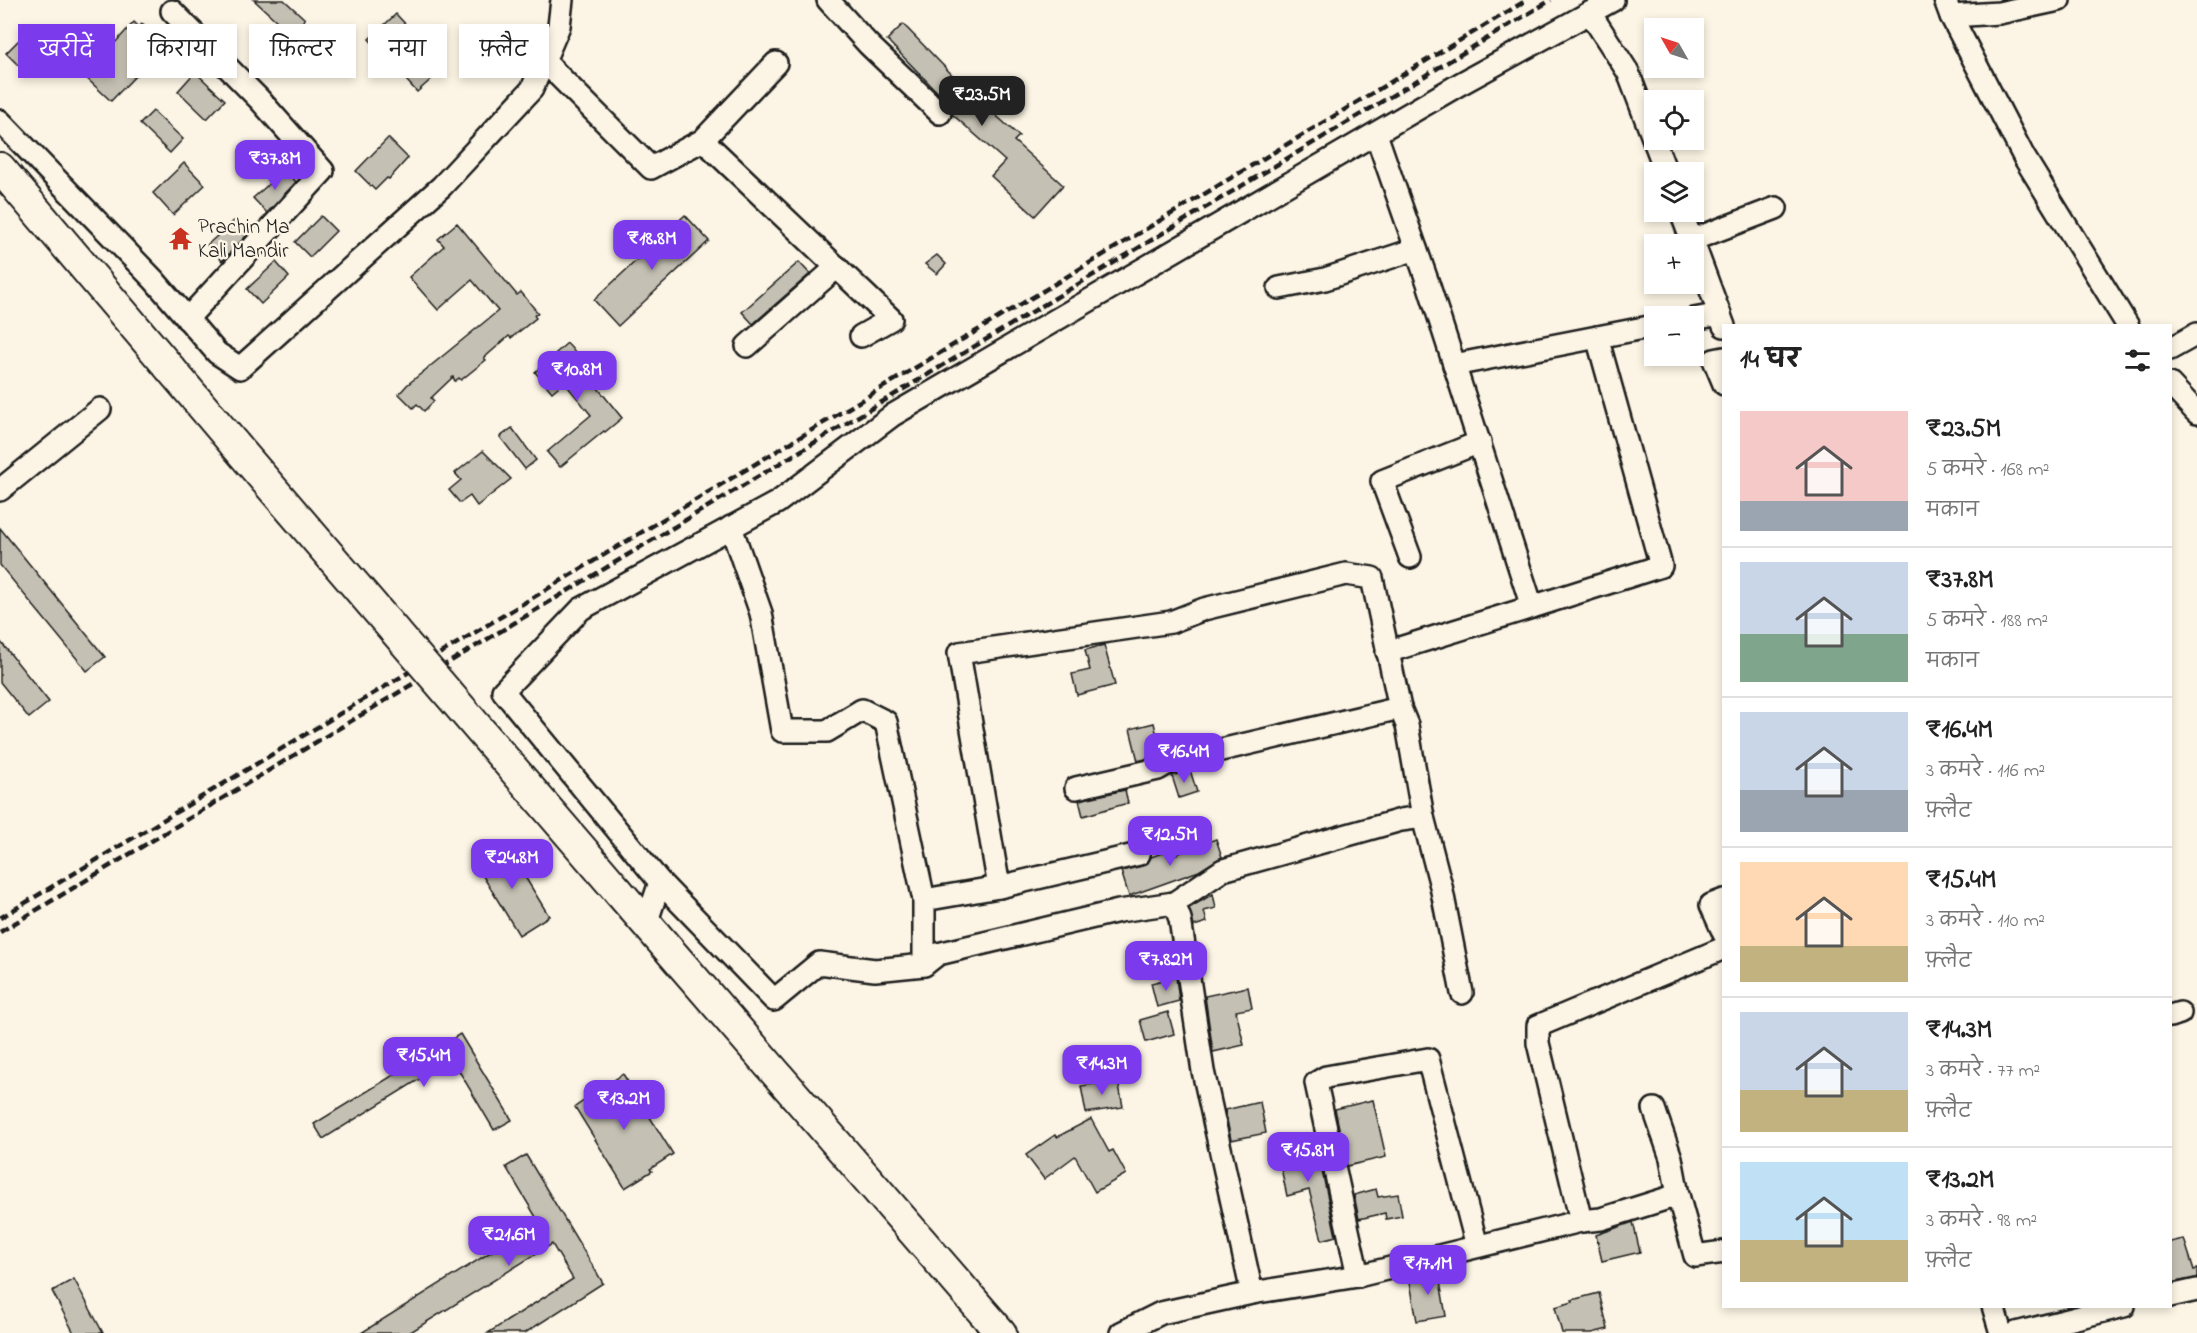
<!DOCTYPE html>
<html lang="hi">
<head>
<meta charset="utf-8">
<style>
  :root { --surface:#fff; --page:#f2f2f2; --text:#222; --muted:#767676; --line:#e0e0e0; --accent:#7c3aed }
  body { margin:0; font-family:"Indie Flower","Playpen Sans Deva",sans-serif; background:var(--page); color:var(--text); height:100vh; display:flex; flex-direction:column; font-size:22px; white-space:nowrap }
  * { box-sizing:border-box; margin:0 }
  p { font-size:20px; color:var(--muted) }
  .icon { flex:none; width:33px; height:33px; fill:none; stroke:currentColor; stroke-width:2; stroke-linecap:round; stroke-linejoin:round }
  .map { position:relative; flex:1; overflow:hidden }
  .side { position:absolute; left:1722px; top:324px; width:450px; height:984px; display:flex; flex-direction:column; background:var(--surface); border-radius:0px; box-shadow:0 3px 9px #0003 }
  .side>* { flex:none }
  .top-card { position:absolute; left:18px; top:24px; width:570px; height:54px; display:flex; gap:12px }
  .needle { width:39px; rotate:309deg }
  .buttons { position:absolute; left:1644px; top:18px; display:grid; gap:12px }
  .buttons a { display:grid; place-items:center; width:60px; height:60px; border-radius:0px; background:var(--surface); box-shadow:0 3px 9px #0003; font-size:30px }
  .price { position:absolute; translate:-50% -51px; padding:0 14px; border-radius:12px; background:var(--accent); color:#fff; font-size:20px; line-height:39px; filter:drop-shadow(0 2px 3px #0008) }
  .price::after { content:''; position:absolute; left:50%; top:36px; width:18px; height:14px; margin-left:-9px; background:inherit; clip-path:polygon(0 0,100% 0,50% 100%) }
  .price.on { background:#222; color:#fff }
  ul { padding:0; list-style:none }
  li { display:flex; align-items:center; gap:18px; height:150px; padding:0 18px }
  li+li { border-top:2px solid var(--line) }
  li span { display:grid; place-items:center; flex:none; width:168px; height:120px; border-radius:0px; color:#555 }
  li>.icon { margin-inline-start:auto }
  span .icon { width:72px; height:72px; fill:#fffc; stroke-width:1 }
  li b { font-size:26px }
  h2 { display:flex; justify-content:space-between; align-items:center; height:72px; padding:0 18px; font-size:26px }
  .chip { padding:0 21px; border-radius:0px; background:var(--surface); box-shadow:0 3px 9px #0003; font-size:21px; line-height:54px }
  .chip.on { background:var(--accent); color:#fff }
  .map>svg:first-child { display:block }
  .building { fill:#c4c0b3; stroke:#1c1c1c; stroke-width:1.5 }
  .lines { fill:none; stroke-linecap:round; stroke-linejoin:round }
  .street-casing { stroke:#1c1c1c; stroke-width:26 }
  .secondary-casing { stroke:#1c1c1c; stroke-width:34 }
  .street { stroke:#fcf5e5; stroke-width:21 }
  .secondary { stroke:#fcf5e5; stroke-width:30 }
  .rail { stroke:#1c1c1c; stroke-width:4.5; stroke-dasharray:9 4.5; stroke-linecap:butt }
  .secondary-bridge-casing { stroke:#1c1c1c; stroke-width:34; stroke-linecap:butt }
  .secondary-bridge { stroke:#fcf5e5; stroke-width:30 }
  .labels { text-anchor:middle; stroke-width:5; stroke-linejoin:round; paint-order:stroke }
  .poi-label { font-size:21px; fill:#1c1c1c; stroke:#fcf5e5; text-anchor:start }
</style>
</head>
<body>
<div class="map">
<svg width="2197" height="1333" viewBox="0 0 2197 1333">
  <rect width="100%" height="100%" fill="#fcf5e5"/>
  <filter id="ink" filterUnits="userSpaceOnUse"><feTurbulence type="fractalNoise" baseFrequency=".0167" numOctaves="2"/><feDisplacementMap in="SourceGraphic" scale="12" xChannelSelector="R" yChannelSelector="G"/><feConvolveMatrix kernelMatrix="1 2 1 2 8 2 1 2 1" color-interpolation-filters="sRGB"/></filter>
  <g filter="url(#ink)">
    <g class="building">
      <polygon points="254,0 284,0 305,19 291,34"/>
      <polygon points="396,14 409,28 403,34 424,59 431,53 444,68 417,92 369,39"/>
      <polygon points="134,22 139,27 142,24 162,41 159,45 165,51 150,68 146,65 111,101 81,73 100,53 103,56"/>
      <polygon points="36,23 53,40 50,44 52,47 32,67 30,66 24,71 6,53"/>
      <polygon points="903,24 962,85 1019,136 1014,141 1063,185 1035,216 991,176 1005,161 952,114 949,104 887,40"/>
      <polygon points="195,72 225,100 207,119 178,91"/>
      <polygon points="153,111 183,139 170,153 140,124"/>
      <polygon points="388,138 408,158 389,179 387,178 375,190 356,171"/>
      <polygon points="184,163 205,185 173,215 153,193"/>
      <polygon points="285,170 296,182 267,213 253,198"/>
      <polygon points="685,215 709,241 618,326 594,300"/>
      <polygon points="321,216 336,231 310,257 295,242"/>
      <polygon points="236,219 249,233 222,261 207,245"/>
      <polygon points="457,223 517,295 521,292 538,313 534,315 536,318 511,338 509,336 484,358 486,360 461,380 459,378 455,381 453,377 431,398 434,401 424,411 417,404 413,408 399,394 407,385 498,311 472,280 438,310 409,277 444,246 438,239"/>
      <polygon points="937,255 946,264 937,274 925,264"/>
      <polygon points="276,262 289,277 261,304 247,289"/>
      <polygon points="799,262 810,274 753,324 742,312"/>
      <polygon points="567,343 585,364 581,367 622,418 605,432 604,431 560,467 547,452 591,415 564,382 552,392 535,372"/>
      <polygon points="512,428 536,460 525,469 500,437"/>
      <polygon points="483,451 511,479 477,506 470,496 460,503 449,490 461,480 455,473"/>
      <polygon points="0,528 105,657 87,671 0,565"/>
      <polygon points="0,641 49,702 29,718 0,682"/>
      <polygon points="1104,645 1115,685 1077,695 1072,674 1090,670 1085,650"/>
      <polygon points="1154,723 1161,753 1153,757 1138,761 1130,729"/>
      <polygon points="1190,770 1197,792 1179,798 1172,776"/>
      <polygon points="1125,790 1128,803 1083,816 1079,800"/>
      <polygon points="1216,839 1222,857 1199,871 1129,896 1121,871 1142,866 1148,863 1151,857 1173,849 1174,855"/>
      <polygon points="505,844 549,916 519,935 475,863"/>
      <polygon points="1213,894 1216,908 1204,911 1207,922 1194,926 1189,908"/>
      <polygon points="1176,977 1179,1001 1157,1007 1151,983"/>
      <polygon points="1248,987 1252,1008 1236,1011 1244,1045 1213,1052 1205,996"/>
      <polygon points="1168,1012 1174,1034 1146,1042 1140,1020"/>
      <polygon points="460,1034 512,1120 494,1130 452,1059 323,1139 314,1124"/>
      <polygon points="623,1074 673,1154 650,1169 652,1171 625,1188 575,1107"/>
      <polygon points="1118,1080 1123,1107 1086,1113 1081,1086"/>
      <polygon points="1373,1100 1386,1157 1347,1166 1335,1109"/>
      <polygon points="1260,1102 1266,1133 1231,1140 1225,1110"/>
      <polygon points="1091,1119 1109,1152 1113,1150 1126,1174 1095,1192 1075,1156 1044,1179 1026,1155 1055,1135 1057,1137"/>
      <polygon points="1316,1143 1336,1236 1322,1240 1309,1190 1287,1196 1278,1154"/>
      <polygon points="526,1155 603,1283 525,1333 488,1333 573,1279 552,1244 409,1333 361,1333 539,1222 506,1167"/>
      <polygon points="1376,1189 1378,1197 1398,1194 1402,1216 1386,1219 1385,1213 1359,1219 1354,1195"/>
      <polygon points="1633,1222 1640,1252 1602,1261 1596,1235"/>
      <polygon points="2184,1239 2194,1270 2197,1269 2197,1278 2170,1283 2170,1242"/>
      <polygon points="1438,1270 1446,1316 1417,1321 1409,1277"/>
      <polygon points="74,1279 103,1333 74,1333 52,1291"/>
      <polygon points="1599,1293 1608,1329 1592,1333 1562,1333 1555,1307 1573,1302 1572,1300"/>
    </g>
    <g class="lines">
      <defs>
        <g id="street">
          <polyline points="828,0 868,44 940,113"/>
          <polyline points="1945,0 1951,16 2024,157 2128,326"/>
          <polyline points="172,11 259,99 323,171 187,319"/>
          <polyline points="1590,13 1628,72 1666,172"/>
          <polyline points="1951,16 1999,13 2059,0"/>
          <polyline points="544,61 651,168 703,140 891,319 861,336"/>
          <polyline points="0,121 154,280 217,353 240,368 442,186 532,89 559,26 562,0"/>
          <polyline points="1376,134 1428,283 1532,607 1387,652"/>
          <polyline points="703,140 776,63"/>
          <polyline points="1681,212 1693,244"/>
          <polyline points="1692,240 1776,208"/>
          <polyline points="1694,245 1724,326"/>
          <polyline points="1279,288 1325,279 1416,249"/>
          <polyline points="1694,319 1720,314"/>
          <polyline points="747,346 837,267"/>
          <polyline points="2170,349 2197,334"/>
          <polyline points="1724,358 1714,360 1724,384"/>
          <polyline points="1454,365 1654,326"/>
          <polyline points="2170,384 2197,413"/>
          <polyline points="0,490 100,409"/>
          <polyline points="731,527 761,613 782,731 827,731 862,710 886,722 924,900 924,965 938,954 1119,911 1174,903 1223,870 1401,820 1423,817"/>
          <polyline points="1410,557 1382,481 1480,442"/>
          <polyline points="1532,607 1661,566 1597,337"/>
          <polyline points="1076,788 1158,769 1170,762 1400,708"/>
          <polyline points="660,882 774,1000 819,963 875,970 924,965"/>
          <polyline points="999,887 959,653 1171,622 1204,609 1346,574 1372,578 1400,708 1407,725 1423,817 1441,886 1462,993"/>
          <polyline points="924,900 999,887 1139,854"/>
          <polyline points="1724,900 1711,905 1724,934"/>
          <polyline points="1174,903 1180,919 1203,1071 1252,1293"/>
          <polyline points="646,924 660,882 503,691 581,609 778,502 893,415 1460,84 1613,0"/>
          <polyline points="2170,1016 2180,1013"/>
          <polyline points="1654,1109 1671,1158 1678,1195 1695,1256 1724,1252"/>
          <polyline points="1581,1221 1538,1043 1538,1026 1724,948"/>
          <polyline points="1358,1276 1316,1083 1326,1077 1428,1059 1477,1246"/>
          <polyline points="2170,1296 2197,1290"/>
          <polyline points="1993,1306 2001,1333"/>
          <polyline points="1121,1333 1161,1313 1252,1293 1358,1276 1581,1221 1601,1219 1678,1195"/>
          <polyline points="2016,1333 2124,1306"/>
        </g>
        <g id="secondary">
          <polyline points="0,168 235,445"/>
          <polyline points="618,891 1001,1333"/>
        </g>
      </defs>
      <use href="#street" class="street-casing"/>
      <use href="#secondary" class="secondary-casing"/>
      <use href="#street" class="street"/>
      <use href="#secondary" class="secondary"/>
      <g class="rail">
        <polyline points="0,918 1527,0"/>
        <polyline points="0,932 1551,0"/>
      </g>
      <defs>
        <polyline id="secondary-bridge" points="235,445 618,891"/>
      </defs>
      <use href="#secondary-bridge" class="secondary-bridge-casing"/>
      <use href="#secondary-bridge" class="secondary-bridge"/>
    </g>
  </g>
  <defs>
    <symbol id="temple-bare" viewBox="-9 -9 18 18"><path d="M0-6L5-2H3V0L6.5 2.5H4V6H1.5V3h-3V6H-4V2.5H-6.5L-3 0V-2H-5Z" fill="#c8321e" stroke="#fcf5e5" stroke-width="2.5" paint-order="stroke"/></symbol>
  </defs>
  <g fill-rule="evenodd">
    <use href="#temple-bare" x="164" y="222" width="33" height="33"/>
  </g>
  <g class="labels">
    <g class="poi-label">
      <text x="198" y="233">Prachin Ma<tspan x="198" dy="24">Kali Mandir</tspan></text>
    </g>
  </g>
</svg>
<div class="buttons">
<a><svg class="needle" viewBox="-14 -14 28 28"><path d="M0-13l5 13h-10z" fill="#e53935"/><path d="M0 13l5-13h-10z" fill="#767676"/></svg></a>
<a><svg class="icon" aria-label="locate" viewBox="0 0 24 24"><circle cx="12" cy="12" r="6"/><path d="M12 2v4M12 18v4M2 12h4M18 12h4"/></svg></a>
<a><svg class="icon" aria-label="layers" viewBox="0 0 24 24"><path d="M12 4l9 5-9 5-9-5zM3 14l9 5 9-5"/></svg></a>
<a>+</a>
<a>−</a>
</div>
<b class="price on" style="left:982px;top:127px">₹23.5M</b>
<b class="price" style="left:275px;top:191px">₹37.8M</b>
<b class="price" style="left:652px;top:271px">₹18.8M</b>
<b class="price" style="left:577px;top:402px">₹10.8M</b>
<b class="price" style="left:1184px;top:784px">₹16.4M</b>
<b class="price" style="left:1170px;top:867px">₹12.5M</b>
<b class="price" style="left:512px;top:890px">₹24.8M</b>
<b class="price" style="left:1166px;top:992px">₹7.82M</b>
<b class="price" style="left:424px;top:1088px">₹15.4M</b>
<b class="price" style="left:1102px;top:1096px">₹14.3M</b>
<b class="price" style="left:624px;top:1131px">₹13.2M</b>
<b class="price" style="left:1308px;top:1183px">₹15.8M</b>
<b class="price" style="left:509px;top:1267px">₹21.6M</b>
<b class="price" style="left:1428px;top:1296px">₹17.1M</b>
<div class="top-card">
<a class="chip on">खरीदें</a>
<a class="chip">किराया</a>
<a class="chip">फ़िल्टर</a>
<a class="chip">नया</a>
<a class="chip">फ़्लैट</a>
</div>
<section class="side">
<h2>14 घर<svg class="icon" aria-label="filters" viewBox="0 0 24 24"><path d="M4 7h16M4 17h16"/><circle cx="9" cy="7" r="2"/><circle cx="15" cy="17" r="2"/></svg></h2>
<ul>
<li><span style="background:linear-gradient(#f6c9c9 75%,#9aa5b1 0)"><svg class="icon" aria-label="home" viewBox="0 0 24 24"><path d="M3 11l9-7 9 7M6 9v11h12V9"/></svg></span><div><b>₹23.5M</b><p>5 कमरे · 168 m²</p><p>मकान</p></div></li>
<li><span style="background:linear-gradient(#c9d6e8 60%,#7fa58c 0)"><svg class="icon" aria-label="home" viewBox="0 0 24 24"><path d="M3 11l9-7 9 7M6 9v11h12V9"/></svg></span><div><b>₹37.8M</b><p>5 कमरे · 188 m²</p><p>मकान</p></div></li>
<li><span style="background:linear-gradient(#c9d6e8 65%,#9aa5b1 0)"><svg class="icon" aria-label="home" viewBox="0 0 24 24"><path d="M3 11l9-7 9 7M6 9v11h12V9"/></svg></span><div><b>₹16.4M</b><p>3 कमरे · 116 m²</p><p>फ़्लैट</p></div></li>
<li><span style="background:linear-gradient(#ffd9b3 70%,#c2b280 0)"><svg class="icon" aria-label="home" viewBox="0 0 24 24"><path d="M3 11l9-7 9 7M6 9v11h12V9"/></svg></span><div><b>₹15.4M</b><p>3 कमरे · 110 m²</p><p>फ़्लैट</p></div></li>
<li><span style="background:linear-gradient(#c9d6e8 65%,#c2b280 0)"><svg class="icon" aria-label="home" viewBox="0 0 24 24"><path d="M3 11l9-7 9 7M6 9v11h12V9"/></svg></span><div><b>₹14.3M</b><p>3 कमरे · 77 m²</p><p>फ़्लैट</p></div></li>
<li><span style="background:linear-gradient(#bfe0f5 65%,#c2b280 0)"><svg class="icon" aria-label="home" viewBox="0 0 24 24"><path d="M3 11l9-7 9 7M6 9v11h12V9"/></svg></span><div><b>₹13.2M</b><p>3 कमरे · 98 m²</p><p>फ़्लैट</p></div></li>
</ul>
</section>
</div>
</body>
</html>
